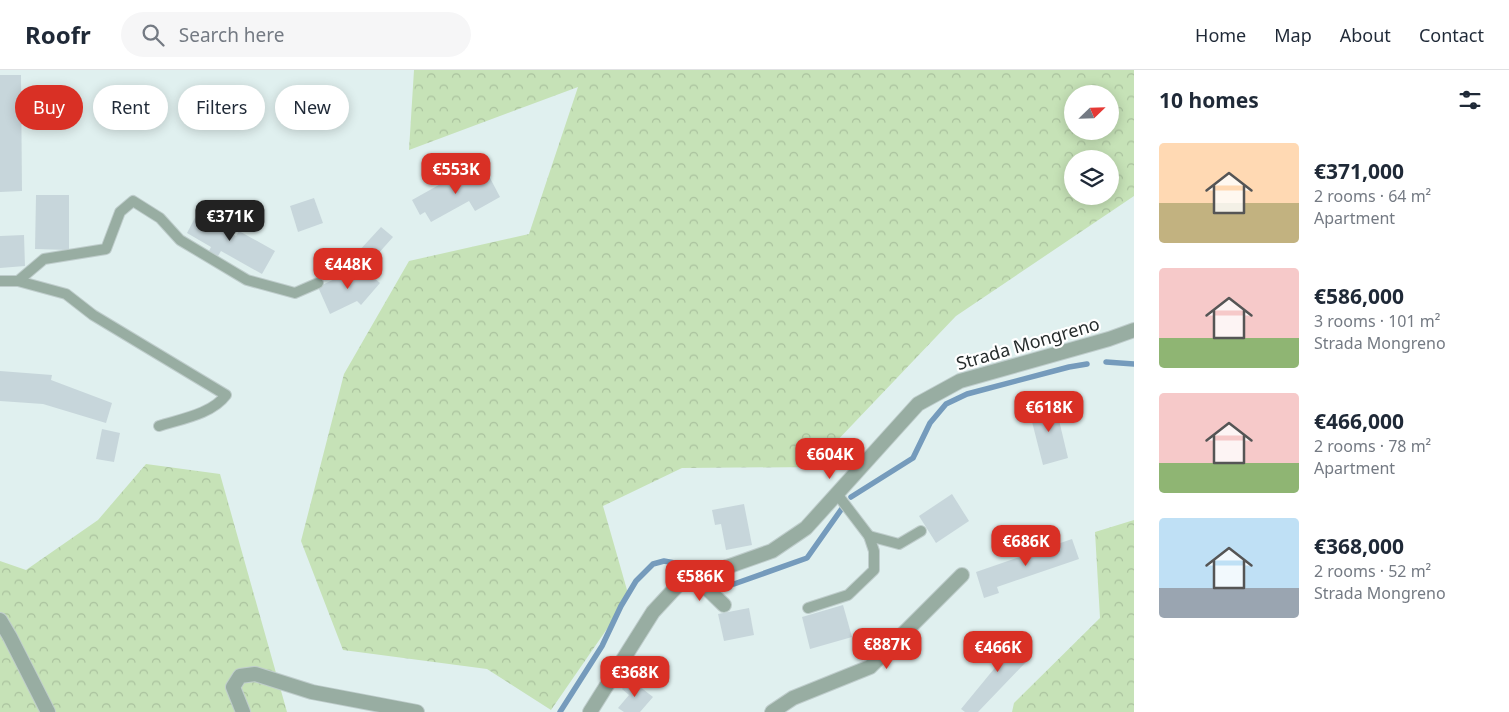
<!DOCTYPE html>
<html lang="en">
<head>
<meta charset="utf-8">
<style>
  :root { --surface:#fff; --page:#f6f6f7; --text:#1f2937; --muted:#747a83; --line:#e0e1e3; --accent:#d93025 }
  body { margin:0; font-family:"Noto Sans",sans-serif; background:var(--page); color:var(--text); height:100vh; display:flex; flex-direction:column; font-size:19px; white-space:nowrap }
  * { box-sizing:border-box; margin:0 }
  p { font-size:16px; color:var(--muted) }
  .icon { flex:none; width:28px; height:28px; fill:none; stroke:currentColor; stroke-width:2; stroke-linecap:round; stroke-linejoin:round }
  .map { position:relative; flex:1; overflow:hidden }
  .drawer { display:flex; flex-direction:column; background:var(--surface); width:375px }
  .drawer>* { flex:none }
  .hud { position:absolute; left:15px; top:15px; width:475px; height:45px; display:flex; gap:10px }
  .needle { width:32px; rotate:67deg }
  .fabs { position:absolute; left:1064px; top:15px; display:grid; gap:10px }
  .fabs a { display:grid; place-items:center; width:55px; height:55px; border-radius:50%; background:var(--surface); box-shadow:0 2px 12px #0003; font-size:25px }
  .price { position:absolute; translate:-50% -42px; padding:0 11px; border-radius:10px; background:var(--accent); color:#fff; font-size:16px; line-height:32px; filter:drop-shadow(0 1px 2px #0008) }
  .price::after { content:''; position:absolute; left:50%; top:30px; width:15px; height:11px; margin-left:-8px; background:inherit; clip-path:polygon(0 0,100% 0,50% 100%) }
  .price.on { background:#222; color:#fff }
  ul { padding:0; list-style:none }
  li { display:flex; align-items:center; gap:15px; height:125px; padding:0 25px }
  li span { display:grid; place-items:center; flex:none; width:140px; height:100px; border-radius:5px; color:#555 }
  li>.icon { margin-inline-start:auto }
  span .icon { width:60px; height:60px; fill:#fffc; stroke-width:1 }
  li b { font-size:21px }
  h2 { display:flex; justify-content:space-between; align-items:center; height:60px; padding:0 25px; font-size:21px }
  .chip { padding:0 18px; border-radius:22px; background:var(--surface); box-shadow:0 2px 12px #0003; font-size:18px; line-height:45px }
  .chip.on { background:var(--accent); color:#fff }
  header { display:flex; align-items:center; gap:30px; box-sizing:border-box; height:70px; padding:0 25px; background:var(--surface); border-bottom:1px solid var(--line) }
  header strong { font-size:24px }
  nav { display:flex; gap:28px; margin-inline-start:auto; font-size:18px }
  .search { width:350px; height:45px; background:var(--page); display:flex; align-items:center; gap:12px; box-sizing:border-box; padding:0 18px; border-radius:28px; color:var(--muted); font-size:19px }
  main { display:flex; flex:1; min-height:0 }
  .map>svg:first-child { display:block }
  .forest { fill:url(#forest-crowns); fill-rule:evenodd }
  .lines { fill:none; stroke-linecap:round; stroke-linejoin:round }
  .stream { stroke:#759bbc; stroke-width:5.5 }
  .building { fill:#c7d6db }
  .service-casing { stroke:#bfcdcc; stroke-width:12 }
  .minor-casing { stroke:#bfcdcc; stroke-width:16 }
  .service { stroke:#98ada2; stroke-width:10 }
  .minor { stroke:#98ada2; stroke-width:14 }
  .labels { text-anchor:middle; stroke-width:4.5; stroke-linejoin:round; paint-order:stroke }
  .street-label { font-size:18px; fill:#262c2c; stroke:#fff }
</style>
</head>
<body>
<header>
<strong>Roofr</strong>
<div class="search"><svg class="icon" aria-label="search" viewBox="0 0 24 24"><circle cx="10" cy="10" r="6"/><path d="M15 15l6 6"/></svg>Search here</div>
<nav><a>Home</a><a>Map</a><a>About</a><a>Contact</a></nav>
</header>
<main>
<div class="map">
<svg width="1134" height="642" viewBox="0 0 1134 642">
  <defs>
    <pattern id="forest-crowns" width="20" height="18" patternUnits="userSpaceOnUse" patternTransform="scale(1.25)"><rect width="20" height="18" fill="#c6e2b7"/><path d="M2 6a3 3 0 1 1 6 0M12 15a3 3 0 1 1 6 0" fill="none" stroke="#aac29e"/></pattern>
  </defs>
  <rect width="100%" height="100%" fill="#e0f0ef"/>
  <g class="forest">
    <path d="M414 0H1134V126L956 246 812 397 682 398 603 436 629 527 551 640 487 599 343 580 301 471 344 304 409 191 529 164 578 17 409 80ZM1072 24H1110V61H1072ZM1072 89H1110V126H1072Z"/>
    <polygon points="146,394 220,404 287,642 0,642 0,491 26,500 98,450"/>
    <polygon points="1134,450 1134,642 1012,642 1014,633 1100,548 1095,462"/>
  </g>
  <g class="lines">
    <g class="stream">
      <polyline points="1106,292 1134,294"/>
      <polyline points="851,427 913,388 930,353 946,334 967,324 1069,297 1087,294"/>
      <polyline points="718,511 734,514 807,488 843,437"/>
      <polyline points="560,642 602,576 621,536 636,511 653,494 664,491 691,496"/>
    </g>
  </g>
  <g class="building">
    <polygon points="0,5 21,5 22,121 0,122"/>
    <polygon points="471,97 480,113 490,108 500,127 475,141 469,131 431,152 425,142 420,145 412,130"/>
    <polygon points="36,125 69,125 69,180 35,179"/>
    <polygon points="314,128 323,153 298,162 290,136"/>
    <polygon points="200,138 230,155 227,161 236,166 239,161 275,181 262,204 221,181 218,186 209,181 211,177 187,163"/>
    <polygon points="381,157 393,167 370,193 358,182"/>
    <polygon points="24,165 25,196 0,198 0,166"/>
    <polygon points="361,197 380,213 361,235 357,231 330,244 318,217 347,203 350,210"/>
    <polygon points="0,301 52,305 51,310 112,333 106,353 43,334 0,331"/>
    <polygon points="1058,332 1062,345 1058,346 1068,388 1043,395 1029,340"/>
    <polygon points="102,359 120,363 114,392 96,389"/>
    <polygon points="952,424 969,451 936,473 919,446"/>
    <polygon points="744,434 752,475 726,480 721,454 715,455 712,440"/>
    <polygon points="1072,469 1079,489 997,517 999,523 984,528 976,502"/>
    <polygon points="843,535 852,567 810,579 802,547"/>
    <polygon points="749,538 754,565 724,571 718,544"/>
    <polygon points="1018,567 1026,592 978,642 965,642 961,639 998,594 985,578"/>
    <polygon points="630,609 653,627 640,642 624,642 618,638 629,625 622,619"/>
  </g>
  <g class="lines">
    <defs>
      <g id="service">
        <path d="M0 211H18L66 224 93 245 226 325C212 344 181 349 159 356"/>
        <polyline points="18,211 44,189 106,179 120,142 133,131 160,148 180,170 247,210 295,223 318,213"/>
        <polyline points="869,466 899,474 921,461"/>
        <polyline points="808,538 848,525 874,500 874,481 869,466 837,424"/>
      </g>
      <g id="minor">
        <polyline points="696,508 724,535"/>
        <polyline points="0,550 10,567 48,642"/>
        <polyline points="243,642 233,617 240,606 255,604 312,622 417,642"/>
        <polyline points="590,642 653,542 679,514 772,481 806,458 918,334 960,311 1109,269 1134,260"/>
        <polyline points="772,642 793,628 870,597 962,505"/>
      </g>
    </defs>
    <use href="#service" class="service-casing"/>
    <use href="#minor" class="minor-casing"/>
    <use href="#service" class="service"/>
    <use href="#minor" class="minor"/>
  </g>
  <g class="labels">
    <g class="street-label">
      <text transform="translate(1028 274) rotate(-16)" y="6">Strada Mongreno</text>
    </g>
  </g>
</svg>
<div class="fabs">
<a><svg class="needle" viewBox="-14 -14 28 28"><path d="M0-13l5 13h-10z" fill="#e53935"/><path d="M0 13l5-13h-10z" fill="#747a83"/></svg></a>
<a><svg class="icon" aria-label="layers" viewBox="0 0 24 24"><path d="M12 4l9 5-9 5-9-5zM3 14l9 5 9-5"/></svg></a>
</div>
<b class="price" style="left:456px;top:125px">€553K</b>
<b class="price on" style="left:230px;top:172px">€371K</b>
<b class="price" style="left:348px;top:220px">€448K</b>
<b class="price" style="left:1049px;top:363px">€618K</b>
<b class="price" style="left:830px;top:410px">€604K</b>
<b class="price" style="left:1026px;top:497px">€686K</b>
<b class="price" style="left:700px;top:532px">€586K</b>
<b class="price" style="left:887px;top:600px">€887K</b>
<b class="price" style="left:998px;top:603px">€466K</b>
<b class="price" style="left:635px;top:628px">€368K</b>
<div class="hud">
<a class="chip on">Buy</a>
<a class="chip">Rent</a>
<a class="chip">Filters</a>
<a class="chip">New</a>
</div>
</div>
<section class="drawer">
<h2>10 homes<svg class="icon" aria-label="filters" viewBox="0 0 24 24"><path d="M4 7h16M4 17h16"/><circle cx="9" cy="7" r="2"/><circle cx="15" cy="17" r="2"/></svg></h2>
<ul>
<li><span style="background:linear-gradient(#ffd9b3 60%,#c2b280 0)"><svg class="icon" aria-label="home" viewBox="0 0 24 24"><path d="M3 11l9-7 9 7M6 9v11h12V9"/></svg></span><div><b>€371,000</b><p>2 rooms · 64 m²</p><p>Apartment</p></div></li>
<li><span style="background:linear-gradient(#f6c9c9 70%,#8fb573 0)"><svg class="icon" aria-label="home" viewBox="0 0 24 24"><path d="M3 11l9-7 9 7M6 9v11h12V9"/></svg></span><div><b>€586,000</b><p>3 rooms · 101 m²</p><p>Strada Mongreno</p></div></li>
<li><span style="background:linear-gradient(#f6c9c9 70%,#8fb573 0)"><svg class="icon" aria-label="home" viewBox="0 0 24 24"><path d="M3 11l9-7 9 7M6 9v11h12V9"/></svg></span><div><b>€466,000</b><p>2 rooms · 78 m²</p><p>Apartment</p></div></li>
<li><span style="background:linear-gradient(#bfe0f5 70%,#9aa5b1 0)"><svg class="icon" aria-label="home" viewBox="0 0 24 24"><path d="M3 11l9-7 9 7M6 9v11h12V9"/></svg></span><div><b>€368,000</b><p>2 rooms · 52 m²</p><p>Strada Mongreno</p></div></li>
</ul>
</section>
</main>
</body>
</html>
